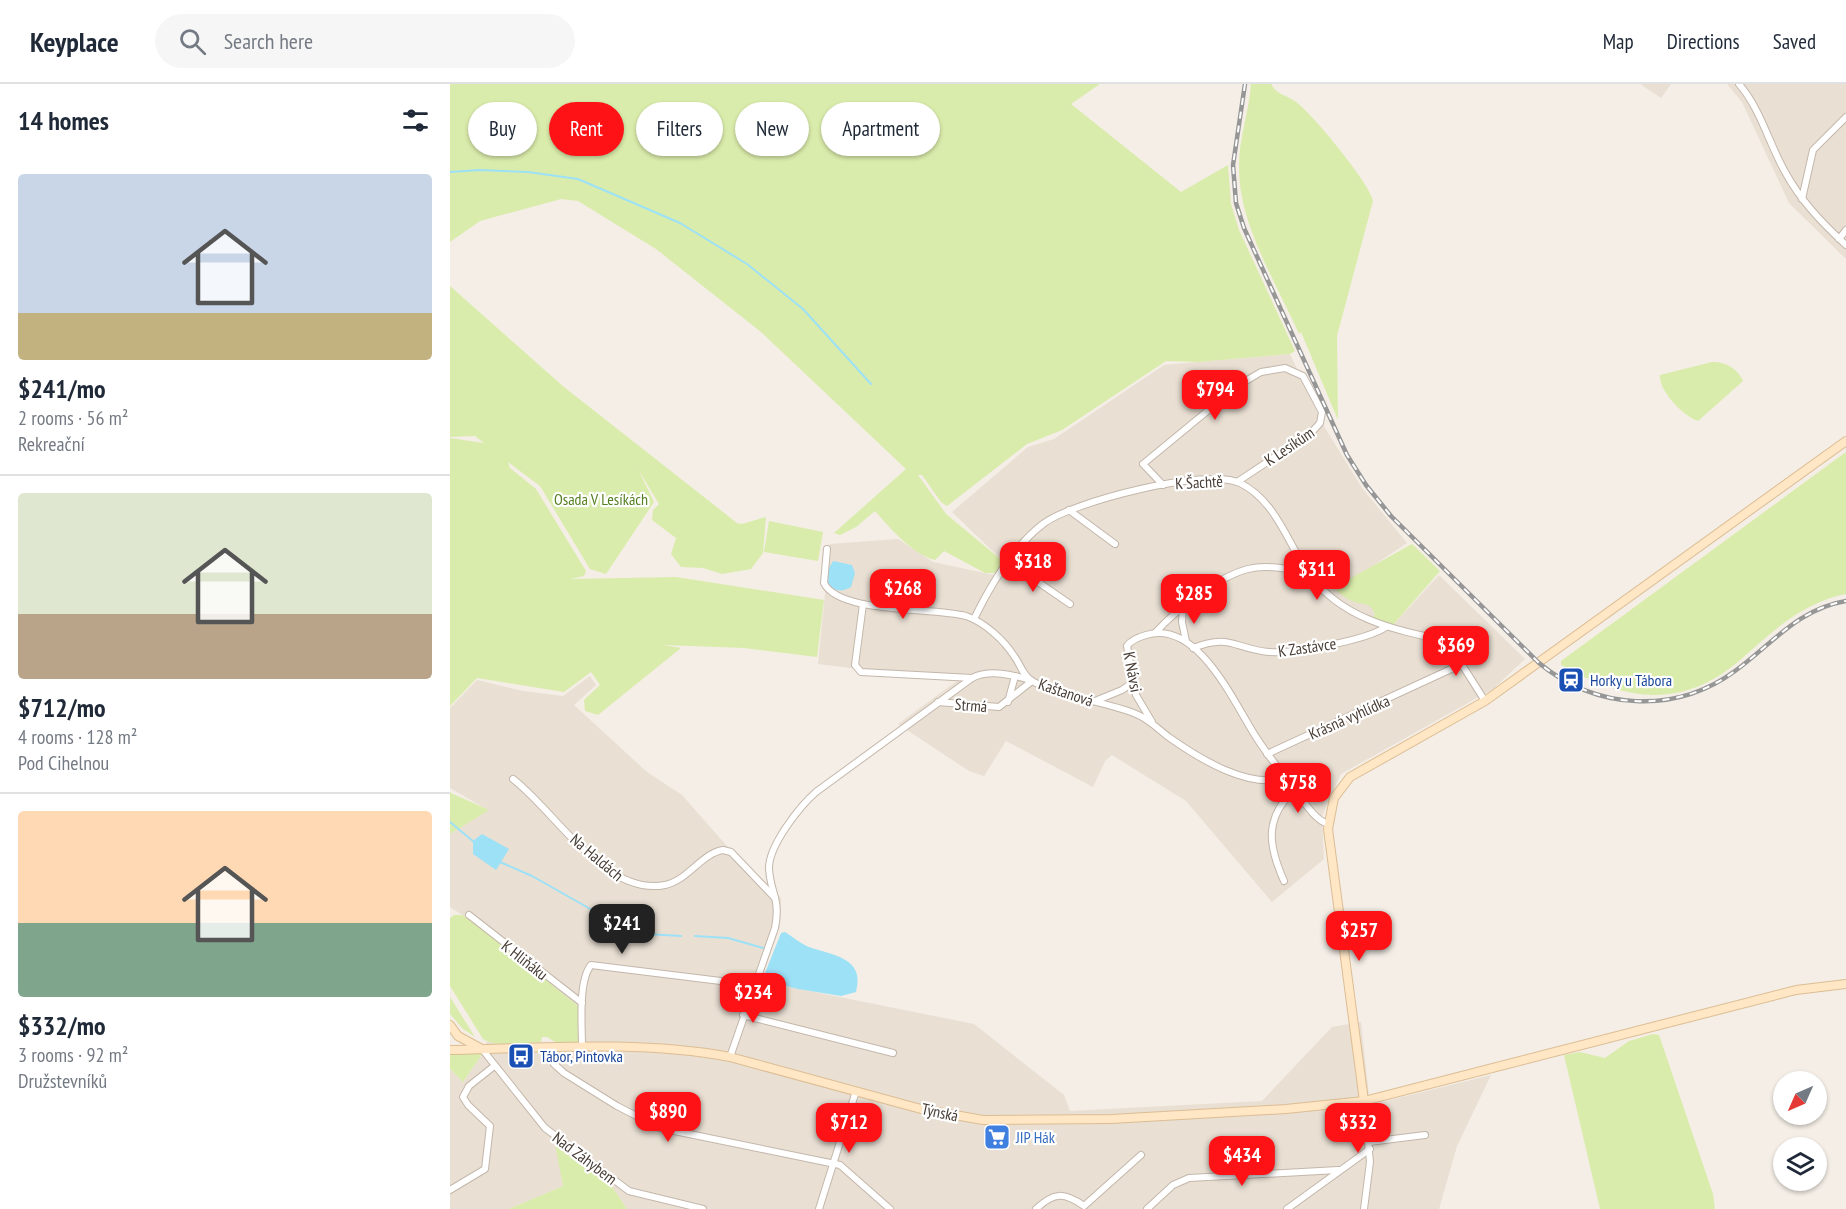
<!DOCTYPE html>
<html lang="en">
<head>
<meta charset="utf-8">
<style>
  :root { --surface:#fff; --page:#f6f6f7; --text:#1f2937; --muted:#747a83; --line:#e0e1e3; --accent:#ff1216 }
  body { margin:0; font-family:"PT Sans Narrow",sans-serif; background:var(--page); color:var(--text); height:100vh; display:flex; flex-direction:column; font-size:22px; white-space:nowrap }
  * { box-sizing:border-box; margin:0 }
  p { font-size:20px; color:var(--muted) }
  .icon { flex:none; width:33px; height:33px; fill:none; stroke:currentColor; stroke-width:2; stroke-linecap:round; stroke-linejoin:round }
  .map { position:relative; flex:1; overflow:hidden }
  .sheet { display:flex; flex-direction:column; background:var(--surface); width:450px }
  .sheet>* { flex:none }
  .hud { position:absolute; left:18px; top:18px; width:570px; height:54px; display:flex; gap:12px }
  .needle { width:39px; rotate:225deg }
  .buttons { position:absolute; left:1323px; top:987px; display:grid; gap:12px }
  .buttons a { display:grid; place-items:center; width:54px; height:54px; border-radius:50%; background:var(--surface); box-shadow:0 2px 4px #0004; font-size:30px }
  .price { position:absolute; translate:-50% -51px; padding:0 14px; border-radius:12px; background:var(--accent); color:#fff; font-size:20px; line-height:39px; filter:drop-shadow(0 2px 3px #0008) }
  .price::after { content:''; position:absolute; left:50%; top:36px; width:18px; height:14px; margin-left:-9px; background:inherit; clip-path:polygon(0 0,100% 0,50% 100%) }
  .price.current { background:#222; color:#fff }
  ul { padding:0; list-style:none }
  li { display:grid; align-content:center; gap:12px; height:318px; padding:0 18px }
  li+li { border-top:2px solid var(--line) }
  li span { display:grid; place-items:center; height:186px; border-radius:6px; color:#555 }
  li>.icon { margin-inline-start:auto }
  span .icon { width:108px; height:108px; fill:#fffc; stroke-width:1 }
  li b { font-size:26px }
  h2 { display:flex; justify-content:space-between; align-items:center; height:72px; padding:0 18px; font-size:26px }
  .tag { padding:0 21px; border-radius:27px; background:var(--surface); box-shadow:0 2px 4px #0004; font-size:21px; line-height:54px }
  .tag.current { background:var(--accent); color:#fff }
  header { display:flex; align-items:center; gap:36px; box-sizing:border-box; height:84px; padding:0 30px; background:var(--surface); border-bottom:2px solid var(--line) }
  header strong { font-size:28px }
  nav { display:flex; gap:33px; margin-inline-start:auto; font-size:21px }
  .search { width:420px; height:54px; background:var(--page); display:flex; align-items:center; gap:15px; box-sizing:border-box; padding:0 21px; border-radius:33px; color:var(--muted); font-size:22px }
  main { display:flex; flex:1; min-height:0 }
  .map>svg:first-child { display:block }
  .residential { fill:#e9dfd3 }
  .green { fill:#daecab }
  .water { fill:#9de1f7 }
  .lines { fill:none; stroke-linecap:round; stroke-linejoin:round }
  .stream { stroke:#9de1f7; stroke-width:2 }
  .street-casing { stroke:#c4b7ab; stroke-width:8 }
  .secondary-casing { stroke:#dcbd94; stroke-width:10 }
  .street { stroke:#fff; stroke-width:6 }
  .secondary { stroke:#ffe7c5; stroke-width:8 }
  .rail-casing { stroke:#969696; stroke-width:4.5 }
  .rail { stroke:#fff; stroke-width:2; stroke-dasharray:7; stroke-linecap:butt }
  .labels { text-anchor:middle; stroke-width:4.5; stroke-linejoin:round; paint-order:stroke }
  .street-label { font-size:16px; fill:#483d35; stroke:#fff }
  .park-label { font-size:16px; fill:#557f22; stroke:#fff }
  .transit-label { font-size:16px; fill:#164399; stroke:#fff; text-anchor:start }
  .shop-label { font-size:16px; fill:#366cbe; stroke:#fff; text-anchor:start }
</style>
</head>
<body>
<header>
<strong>Keyplace</strong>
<div class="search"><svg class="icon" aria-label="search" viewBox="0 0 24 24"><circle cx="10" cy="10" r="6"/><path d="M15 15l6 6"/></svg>Search here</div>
<nav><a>Map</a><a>Directions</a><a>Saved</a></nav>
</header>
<main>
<section class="sheet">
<h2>14 homes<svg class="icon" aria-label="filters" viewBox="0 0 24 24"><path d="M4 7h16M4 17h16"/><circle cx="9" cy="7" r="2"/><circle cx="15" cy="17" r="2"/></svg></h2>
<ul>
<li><span style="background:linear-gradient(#c9d6e8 75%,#c2b280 0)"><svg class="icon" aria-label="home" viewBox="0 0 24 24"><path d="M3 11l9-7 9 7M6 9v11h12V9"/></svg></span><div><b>$241/mo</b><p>2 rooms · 56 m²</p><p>Rekreační</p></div></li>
<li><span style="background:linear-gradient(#dfe7d0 65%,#b9a48a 0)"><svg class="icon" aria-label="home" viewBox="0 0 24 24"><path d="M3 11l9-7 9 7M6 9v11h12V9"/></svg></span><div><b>$712/mo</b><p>4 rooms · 128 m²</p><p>Pod Cihelnou</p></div></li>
<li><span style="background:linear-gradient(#ffd9b3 60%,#7fa58c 0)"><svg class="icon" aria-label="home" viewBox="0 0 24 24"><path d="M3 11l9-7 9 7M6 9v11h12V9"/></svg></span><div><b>$332/mo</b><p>3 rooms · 92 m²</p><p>Družstevníků</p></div></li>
</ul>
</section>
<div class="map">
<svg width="1396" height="1125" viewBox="0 0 1396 1125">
  <rect width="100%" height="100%" fill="#f4eee6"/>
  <g class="residential">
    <polygon points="1190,0 1221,0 1211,14"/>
    <polygon points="1277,0 1396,0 1396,175 1339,119 1292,18"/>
    <polygon points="840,270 875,344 912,404 957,459 905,494 883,504 915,518 923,524 925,530 922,534 943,541 989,491 1075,575 1043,605 891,690 872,732 874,775 822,818 736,717 662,671 655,677 643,703 556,657 534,692 519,687 448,640 507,597 368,580 380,460 448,455 483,478 544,491 554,478 502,428 578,363 604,355 714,281"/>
    <polygon points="140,592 146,601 124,621 197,688 232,711 276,761 331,814 330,842 310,897 524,940 614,1011 620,1027 812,1017 882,943 911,938 920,1021 1041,991 1007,1062 989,1125 177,1125 163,1104 106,1061 113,1102 59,1125 0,1125 0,985 13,998 35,966 36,958 127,959 130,947 128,922 29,842 0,823 0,750 38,726 0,704 0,624 27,596 73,607 113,612"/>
  </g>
  <g class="green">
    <path d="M0 0H650L621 20 731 108 778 81 781 120 789 146 845 267 840 270 748 278 716 277 612 346 577 360 497 422 491 418 472 391H468L496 430 554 478 546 489H535L494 467 485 476C462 470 440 444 425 427L406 443 390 451 384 449 456 385 311 248 206 165 128 117 111 115 30 137 0 158Z"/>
    <path d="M801 0H821C828 12 836 10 846 18 862 29 921 101 923 117L887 252 888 336 851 248 849 250C826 198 788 139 789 82 789 54 799 28 801 0Z"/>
    <polygon points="0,202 114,303 287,439 292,440 316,433 313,469 301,485 272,490 253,484 231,483 221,470 226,454 202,436 203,426 209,420 188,385 204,418 156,490 140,485 90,402 58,378 60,384 86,405 136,487 134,492 120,495 226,493 374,516 367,573 294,564 213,561 231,564 148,631 135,627 134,616 150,601 141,588 114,608 27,594 0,622 0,354 34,359 25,352 0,353"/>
    <path d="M1262 278C1275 277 1288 285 1293 297L1248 337C1234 333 1208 306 1210 291Z"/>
    <path d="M1396 368V510C1351 519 1322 548 1289 577 1230 627 1173 616 1111 581V577Z"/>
    <polygon points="319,437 373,448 368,477 314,468"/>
    <path d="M962 460 990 487 943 541 922 534 925 530C920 518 914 521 905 518 897 516 889 508 883 504Z"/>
    <polygon points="0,708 1,709 39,726 0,750"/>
    <path d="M4 831H12L29 842 128 922 129 958H105L97 953H92L91 958C75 959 47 964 33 955L0 902V834Z"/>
    <polygon points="0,913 25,953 13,945 0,930"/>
    <polygon points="1203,950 1209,951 1263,1110 1265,1125 1150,1125 1114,971 1130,968 1155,974 1179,957"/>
    <polygon points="35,966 13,998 0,985 0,971"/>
    <polygon points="105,1060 163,1104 177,1125 59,1125 113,1102"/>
  </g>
  <g class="water">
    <path d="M383 477 402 481 405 489 401 503C391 509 383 507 376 498L375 491Z"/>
    <polygon points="32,750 59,765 46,786 23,770 23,757"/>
    <path d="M335 848C343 853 351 860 359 863 381 871 416 873 406 908L391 912 348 905 324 899 315 889 331 849Z"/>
  </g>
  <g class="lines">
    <g class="stream">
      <polyline points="0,88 29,86 78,88 128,95 230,139 297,180 353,225 421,300"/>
      <polyline points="0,738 24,758"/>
      <polyline points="50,778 82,792 174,844 197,850 231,852"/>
      <polyline points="245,852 278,854 313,864"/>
    </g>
    <defs>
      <g id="street">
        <path d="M1289 0C1311 26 1318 57 1334 86 1350 116 1371 138 1396 161"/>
        <polyline points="1352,115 1363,66 1396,33"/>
        <polyline points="1389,155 1396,146"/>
        <polyline points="713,401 693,380 789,301 811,288 835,284 853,292 872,328 870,339 861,349 787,398"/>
        <polyline points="619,426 665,460"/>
        <path d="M377 465 374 499C389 530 483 523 516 532 534 538 554 556 564 572 571 581 572 591 582 597 612 614 655 617 686 630 699 635 709 646 720 654 750 675 798 705 836 694"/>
        <polyline points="559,478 620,520"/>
        <polyline points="413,520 405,581 411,588 522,594"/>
        <polyline points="733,523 732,538 736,557"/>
        <path d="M524 535C540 502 563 463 593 440 621 418 757 383 790 399 826 417 837 458 858 488 890 535 945 546 997 557L1035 617"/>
        <path d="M705 549C726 526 767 493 798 485 817 480 841 485 859 490"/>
        <path d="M743 564C780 549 785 565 819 568 843 570 917 556 936 543"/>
        <polyline points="645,617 672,606 682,599"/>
        <polyline points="488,618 549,623 582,597"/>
        <polyline points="558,618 565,592"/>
        <path d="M702 638 686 611 677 562C681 556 689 553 696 551 748 535 784 619 806 653 818 672 833 690 847 708 856 720 864 735 878 740"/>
        <polyline points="817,670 1012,580"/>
        <path d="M63 695C105 727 155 813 215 801 237 797 252 769 273 766L281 768 325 814"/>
        <path d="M834 797C818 761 814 734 845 705"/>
        <polyline points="19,831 132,919"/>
        <polyline points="293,931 443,969"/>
        <path d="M132 963C132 942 128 897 141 881L303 901"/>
        <polyline points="32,965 95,1044 179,1107 253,1125"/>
        <polyline points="99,965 104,980 114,989 167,1022 210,1044 390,1081 440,1125"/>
        <path d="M280 973 325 844C331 814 320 809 319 784 319 761 350 722 366 708L522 594C540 585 563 591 580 596"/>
        <polyline points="919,1058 975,1051"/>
        <polyline points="0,1106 35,1085 40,1042 18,1021 13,1013 19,1002 43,983"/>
        <polyline points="369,1125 406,1007"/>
        <path d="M586 1125C604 1108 614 1108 634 1122L691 1071"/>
        <polyline points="697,1125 723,1101 739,1094 888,1086"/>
        <polyline points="837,1125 920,1065"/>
        <polyline points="914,1125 920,1078 914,1017"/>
      </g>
      <g id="secondary">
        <polyline points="0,941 8,952 30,964"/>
        <path d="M0 966C92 964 188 956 280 973L471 1025 533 1036 661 1035 836 1025 914 1017 1346 906 1396 900"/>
        <polyline points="914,1017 878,745 884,714 900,693 1035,617 1396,357"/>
      </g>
    </defs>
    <use href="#street" class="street-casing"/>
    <use href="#secondary" class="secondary-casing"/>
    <use href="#street" class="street"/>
    <use href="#secondary" class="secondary"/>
    <defs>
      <path id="rail" d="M795 0 783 81 786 119 794 144 897 371 916 401 941 432 1089 579C1146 626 1225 631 1285 587 1322 560 1348 525 1396 517"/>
    </defs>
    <use href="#rail" class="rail-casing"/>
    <use href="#rail" class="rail"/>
  </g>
  <defs>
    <symbol id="station-square" viewBox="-11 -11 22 22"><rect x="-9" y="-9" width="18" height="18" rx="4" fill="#1a4fb4" stroke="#fff"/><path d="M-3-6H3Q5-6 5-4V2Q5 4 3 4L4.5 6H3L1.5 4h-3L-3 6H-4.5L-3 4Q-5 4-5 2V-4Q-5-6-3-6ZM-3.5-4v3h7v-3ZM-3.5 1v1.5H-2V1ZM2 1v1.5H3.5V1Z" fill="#fff"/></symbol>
    <symbol id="bus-square" viewBox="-11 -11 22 22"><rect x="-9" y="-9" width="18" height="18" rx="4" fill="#1a4fb4" stroke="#fff"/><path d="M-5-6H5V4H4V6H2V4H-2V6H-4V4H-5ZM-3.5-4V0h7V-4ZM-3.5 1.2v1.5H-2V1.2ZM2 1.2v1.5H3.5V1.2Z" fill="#fff"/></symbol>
    <symbol id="supermarket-square" viewBox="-11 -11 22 22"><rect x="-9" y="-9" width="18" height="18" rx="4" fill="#3f7fe0" stroke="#fff"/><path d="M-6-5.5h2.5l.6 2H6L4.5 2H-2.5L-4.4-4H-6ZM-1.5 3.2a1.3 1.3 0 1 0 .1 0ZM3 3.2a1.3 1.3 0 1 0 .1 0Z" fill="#fff"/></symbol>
  </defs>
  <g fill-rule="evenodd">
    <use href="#station-square" x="1106" y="581" width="30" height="30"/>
    <use href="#bus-square" x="56" y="957" width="30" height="30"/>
    <use href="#supermarket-square" x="532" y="1038" width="30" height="30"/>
  </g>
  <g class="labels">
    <g class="street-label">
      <text transform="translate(839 362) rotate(-34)" y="6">K Lesíkům</text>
      <text transform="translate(749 398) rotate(-3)" y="6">K Šachtě</text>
      <text transform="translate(857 563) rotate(-8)" y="6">K Zastávce</text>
      <text transform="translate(683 588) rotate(79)" y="6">K Návsi</text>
      <text transform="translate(616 608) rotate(19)" y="6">Kaštanová</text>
      <text transform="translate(521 621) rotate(5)" y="6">Strmá</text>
      <text transform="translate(899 633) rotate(-24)" y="6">Krásná vyhlídka</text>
      <text transform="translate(147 773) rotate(40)" y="6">Na Haldách</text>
      <text transform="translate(75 876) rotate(38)" y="6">K Hliňáku</text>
      <text transform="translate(490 1028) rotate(12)" y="6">Týnská</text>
      <text transform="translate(135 1074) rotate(37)" y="6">Nad Záhybem</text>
    </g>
    <g class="park-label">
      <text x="151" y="421">Osada V Lesíkách</text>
    </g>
    <g class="transit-label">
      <text x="1140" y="602">Horky u Tábora</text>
      <text x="90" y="978">Tábor, Pintovka</text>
    </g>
    <g class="shop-label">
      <text x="566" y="1059">JIP Hák</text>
    </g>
  </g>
</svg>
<div class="buttons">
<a><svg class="needle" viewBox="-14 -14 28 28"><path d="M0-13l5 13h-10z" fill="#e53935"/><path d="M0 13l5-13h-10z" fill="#747a83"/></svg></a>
<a><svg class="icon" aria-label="layers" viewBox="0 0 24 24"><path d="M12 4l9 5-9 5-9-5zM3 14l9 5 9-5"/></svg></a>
</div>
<b class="price" style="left:765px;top:337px">$794</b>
<b class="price" style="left:583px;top:509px">$318</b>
<b class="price" style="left:867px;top:517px">$311</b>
<b class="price" style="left:453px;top:536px">$268</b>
<b class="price" style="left:744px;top:541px">$285</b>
<b class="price" style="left:1006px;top:593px">$369</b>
<b class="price" style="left:848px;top:730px">$758</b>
<b class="price current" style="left:172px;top:871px">$241</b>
<b class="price" style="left:909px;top:878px">$257</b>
<b class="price" style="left:303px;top:940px">$234</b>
<b class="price" style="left:218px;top:1059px">$890</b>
<b class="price" style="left:399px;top:1070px">$712</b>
<b class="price" style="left:908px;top:1070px">$332</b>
<b class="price" style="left:792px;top:1103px">$434</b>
<div class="hud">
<a class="tag">Buy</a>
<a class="tag current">Rent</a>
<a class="tag">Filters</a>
<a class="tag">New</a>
<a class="tag">Apartment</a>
</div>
</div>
</main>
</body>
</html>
